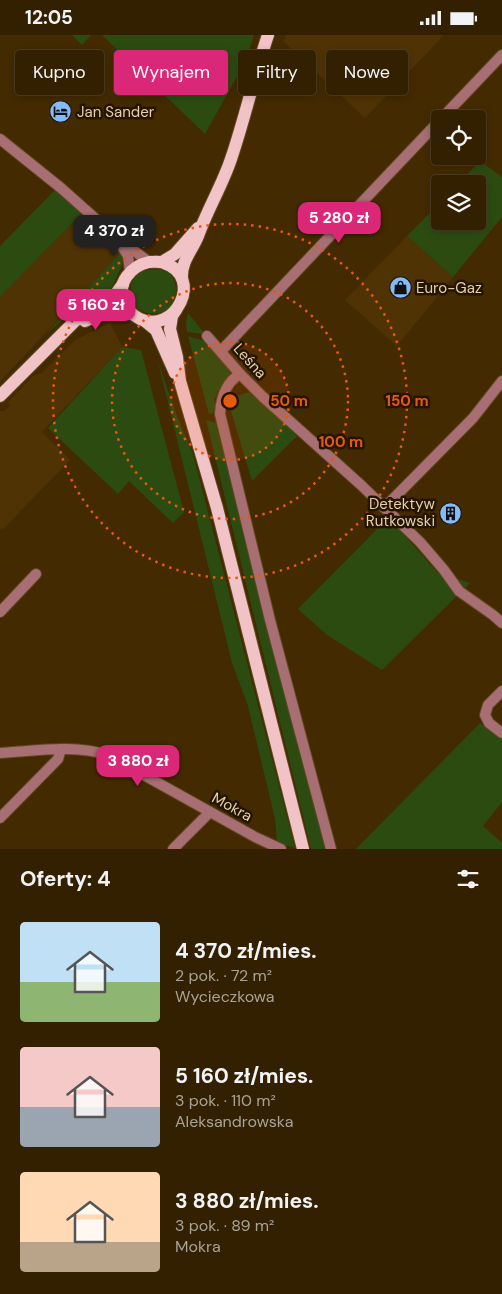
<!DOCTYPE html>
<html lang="pl">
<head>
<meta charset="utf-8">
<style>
  :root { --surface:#322001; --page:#3d2d10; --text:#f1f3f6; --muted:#a8a399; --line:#4d3e23; --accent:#db2777 }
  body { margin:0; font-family:"DM Sans",sans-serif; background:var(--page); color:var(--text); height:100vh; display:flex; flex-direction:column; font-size:19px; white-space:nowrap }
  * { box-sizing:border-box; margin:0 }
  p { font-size:16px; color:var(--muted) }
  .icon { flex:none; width:28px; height:28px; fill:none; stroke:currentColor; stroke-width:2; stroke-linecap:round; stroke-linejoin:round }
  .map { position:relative; height:814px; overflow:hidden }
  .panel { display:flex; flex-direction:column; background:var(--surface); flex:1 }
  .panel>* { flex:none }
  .banner { position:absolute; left:15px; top:15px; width:472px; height:45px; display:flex; gap:10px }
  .fabs { position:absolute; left:431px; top:75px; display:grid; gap:10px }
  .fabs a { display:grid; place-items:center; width:55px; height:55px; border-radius:5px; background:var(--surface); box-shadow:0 2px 8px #0003,0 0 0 1px var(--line); font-size:25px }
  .price { position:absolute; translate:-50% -42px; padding:0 11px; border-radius:10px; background:var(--accent); color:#fff; font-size:16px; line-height:32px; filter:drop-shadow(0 1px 2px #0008) }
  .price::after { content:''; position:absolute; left:50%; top:30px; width:15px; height:11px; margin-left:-8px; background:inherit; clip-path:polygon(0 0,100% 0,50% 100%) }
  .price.selected { background:#222; color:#fff }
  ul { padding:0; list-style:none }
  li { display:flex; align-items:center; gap:15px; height:125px; padding:0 20px }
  li span { display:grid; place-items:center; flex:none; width:140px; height:100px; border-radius:5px; color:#555 }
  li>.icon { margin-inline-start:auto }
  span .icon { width:60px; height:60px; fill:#fffc; stroke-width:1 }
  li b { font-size:21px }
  h2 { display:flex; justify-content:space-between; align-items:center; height:60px; padding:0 20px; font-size:21px }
  .tag { padding:0 18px; border-radius:5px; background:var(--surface); box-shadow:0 2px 8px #0003,0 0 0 1px var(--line); font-size:18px; line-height:45px }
  .tag.selected { background:var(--accent); color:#fff }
  .status { display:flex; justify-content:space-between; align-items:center; height:35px; padding:0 25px; background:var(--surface); direction:ltr }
  .status svg { height:14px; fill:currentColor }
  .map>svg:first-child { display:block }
  .built { fill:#4f3304 }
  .green { fill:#2c4b11 }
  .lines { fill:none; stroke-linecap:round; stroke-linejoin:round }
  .minor-casing { stroke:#614820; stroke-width:12 }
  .major-casing { stroke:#614820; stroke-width:14 }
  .minor { stroke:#a76e73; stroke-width:10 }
  .major { stroke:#f2c3c6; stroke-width:12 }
  .ring { fill:none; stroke:#e8590c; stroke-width:2.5; stroke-dasharray:2.5 5 }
  .labels { text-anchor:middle; stroke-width:5; stroke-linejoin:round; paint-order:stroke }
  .poi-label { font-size:15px; fill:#e8ceac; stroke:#241501; text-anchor:start }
  .street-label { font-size:15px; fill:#e8ceac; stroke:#241501 }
  .centre { fill:#e8590c; stroke:#241501; stroke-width:2.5 }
  .ring-label { font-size:15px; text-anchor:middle; font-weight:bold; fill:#e8590c; stroke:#241501; stroke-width:5; stroke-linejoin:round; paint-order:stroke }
</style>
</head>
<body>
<div class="status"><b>12:05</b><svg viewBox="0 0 49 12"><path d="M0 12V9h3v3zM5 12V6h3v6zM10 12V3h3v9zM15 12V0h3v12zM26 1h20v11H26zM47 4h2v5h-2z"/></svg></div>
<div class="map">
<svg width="502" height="814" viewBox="0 0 502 814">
  <rect width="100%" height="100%" fill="#432a01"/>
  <g class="built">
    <polygon points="286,0 444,0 365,83 284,7"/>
    <polygon points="83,177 111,203 121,217 99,242 0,346 0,262"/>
    <polygon points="407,201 453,242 397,311 345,265"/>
    <polygon points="110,288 122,312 42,397 70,425 2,495 0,493 0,376 5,376 9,371 8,367 33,341 42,338 75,305"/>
  </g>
  <g class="green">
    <polygon points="72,0 91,0 82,10"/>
    <polygon points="102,0 254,0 245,27 205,99"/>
    <polygon points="480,126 502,142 502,182 453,242 407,201 440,168 440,186 478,186 478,149 458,149"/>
    <polygon points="55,155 83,177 0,262 0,211"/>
    <polygon points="121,217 123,228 112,252 107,257 72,277 45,300"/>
    <path d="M165 233C193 257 163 296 133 270 127 256 131 237 149 235 155 234 160 235 165 233Z"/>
    <polygon points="188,278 205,299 187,297 186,287"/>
    <polygon points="188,301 205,306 231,337 223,347 214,365 216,377 209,379"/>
    <polygon points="122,312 141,315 184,477 173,488 129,446 118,459 48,393"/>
    <polygon points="158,327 178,384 193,419 295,813 277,808 275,784 248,671 232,628"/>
    <path d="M252 357 297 401 252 446 231 376C233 360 237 360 252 357Z"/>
    <polygon points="206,385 216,388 326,814 311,814"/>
    <polygon points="387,484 390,484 437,537 470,548 382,635 327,600 298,574"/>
    <polygon points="480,688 502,704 502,767 483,791 502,808 502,814 356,814"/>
  </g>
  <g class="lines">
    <defs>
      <g id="minor">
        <polyline points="441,84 502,20"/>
        <polyline points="0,104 61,153 116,202 149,227"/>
        <polyline points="118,205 128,221 130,237"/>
        <polyline points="207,301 240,339 263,362 361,450 420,507 444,535 459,556 493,580 502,588"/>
        <polyline points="221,316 440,85"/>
        <path d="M240 339C225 348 221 363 220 379L270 585 331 814"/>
        <polyline points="384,473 473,383 502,346"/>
        <polyline points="0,577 36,539"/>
        <polyline points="502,656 488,670 485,680 489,688 502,698"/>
        <path d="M0 718C36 716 73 709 108 720L255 802 281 814"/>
        <polyline points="0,783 58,724 61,714"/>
        <polyline points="173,814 210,777"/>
      </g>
      <g id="major">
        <path d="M149 227C154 227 160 226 164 228 205 242 175 300 140 284 132 280 127 275 124 267 116 248 131 231 149 227Z"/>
        <polyline points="162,227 175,219 198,193"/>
        <path d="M182 243C181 226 192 216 198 201 207 175 222 151 231 124 245 83 254 41 268 0"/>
        <polyline points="176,275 172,281 170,294 177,322 180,346 217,473 303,814"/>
        <polyline points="85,286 115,274 130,277"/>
        <polyline points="145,286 156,295 175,338"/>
        <polyline points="0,361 75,286 115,260 123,249"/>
      </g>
    </defs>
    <use href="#minor" class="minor-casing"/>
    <use href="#major" class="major-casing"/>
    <use href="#minor" class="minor"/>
    <use href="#major" class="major"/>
  </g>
  <circle cx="230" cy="366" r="59" fill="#e8590c" fill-opacity=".12"/>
  <g class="ring">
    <circle cx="230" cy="366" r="59"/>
    <circle cx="230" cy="366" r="118"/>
    <circle cx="230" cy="366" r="177"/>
  </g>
  <defs>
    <symbol id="hotel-disc" viewBox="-11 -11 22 22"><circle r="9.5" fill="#86bbfb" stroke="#241501"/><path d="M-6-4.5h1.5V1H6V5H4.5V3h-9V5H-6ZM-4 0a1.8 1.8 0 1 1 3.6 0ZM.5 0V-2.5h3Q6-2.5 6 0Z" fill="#111"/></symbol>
    <symbol id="shop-disc" viewBox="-11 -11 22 22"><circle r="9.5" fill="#86bbfb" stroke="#241501"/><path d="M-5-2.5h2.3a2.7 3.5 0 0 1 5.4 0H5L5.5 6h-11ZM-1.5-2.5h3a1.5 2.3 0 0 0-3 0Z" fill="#111"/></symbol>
    <symbol id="building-disc" viewBox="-11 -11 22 22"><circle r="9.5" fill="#86bbfb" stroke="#241501"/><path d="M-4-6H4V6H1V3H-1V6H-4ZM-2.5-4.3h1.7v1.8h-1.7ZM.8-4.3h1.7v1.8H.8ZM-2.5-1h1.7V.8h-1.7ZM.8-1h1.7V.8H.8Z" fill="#111"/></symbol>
  </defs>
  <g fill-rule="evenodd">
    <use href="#hotel-disc" x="48" y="64" width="25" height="25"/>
    <use href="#shop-disc" x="388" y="240" width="25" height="25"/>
    <use href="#building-disc" x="438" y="466" width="25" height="25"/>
  </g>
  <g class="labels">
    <g class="poi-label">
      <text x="77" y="82">Jan Sander</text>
      <text x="416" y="258">Euro-Gaz</text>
      <text x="435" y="474" text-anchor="end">Detektyw<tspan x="435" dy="17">Rutkowski</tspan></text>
    </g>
    <g class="street-label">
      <text transform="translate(250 326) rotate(48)" y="5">Leśna</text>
      <text transform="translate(232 772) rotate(29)" y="5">Mokra</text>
    </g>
  </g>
  <circle cx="230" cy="366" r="8" class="centre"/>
  <g class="ring-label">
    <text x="289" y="371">50 m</text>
    <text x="407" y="371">150 m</text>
    <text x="341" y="412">100 m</text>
  </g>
</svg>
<div class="fabs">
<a><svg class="icon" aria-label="locate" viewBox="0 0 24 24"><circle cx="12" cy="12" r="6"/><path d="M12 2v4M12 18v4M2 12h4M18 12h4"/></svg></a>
<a><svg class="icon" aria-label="layers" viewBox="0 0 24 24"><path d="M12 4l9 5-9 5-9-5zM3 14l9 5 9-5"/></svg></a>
</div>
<b class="price" style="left:339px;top:209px">5 280 zł</b>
<b class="price selected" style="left:114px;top:222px">4 370 zł</b>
<b class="price" style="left:96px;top:296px">5 160 zł</b>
<b class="price" style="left:138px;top:752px">3 880 zł</b>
<div class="banner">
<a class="tag">Kupno</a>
<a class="tag selected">Wynajem</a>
<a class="tag">Filtry</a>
<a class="tag">Nowe</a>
</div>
</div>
<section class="panel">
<h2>Oferty: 4<svg class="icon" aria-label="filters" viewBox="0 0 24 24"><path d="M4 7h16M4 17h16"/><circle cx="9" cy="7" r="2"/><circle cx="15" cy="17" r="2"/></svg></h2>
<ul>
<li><span style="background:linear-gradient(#bfe0f5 60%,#8fb573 0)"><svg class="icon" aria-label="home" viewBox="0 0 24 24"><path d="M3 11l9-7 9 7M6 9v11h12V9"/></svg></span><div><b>4 370 zł/mies.</b><p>2 pok. · 72 m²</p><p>Wycieczkowa</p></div></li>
<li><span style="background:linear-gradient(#f6c9c9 60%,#9aa5b1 0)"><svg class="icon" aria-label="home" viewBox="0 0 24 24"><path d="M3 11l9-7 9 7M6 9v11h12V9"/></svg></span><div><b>5 160 zł/mies.</b><p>3 pok. · 110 m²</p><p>Aleksandrowska</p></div></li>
<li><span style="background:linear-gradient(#ffd9b3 70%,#b9a48a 0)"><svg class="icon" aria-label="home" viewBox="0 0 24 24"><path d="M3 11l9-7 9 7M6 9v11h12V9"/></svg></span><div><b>3 880 zł/mies.</b><p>3 pok. · 89 m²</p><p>Mokra</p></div></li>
</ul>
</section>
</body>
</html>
